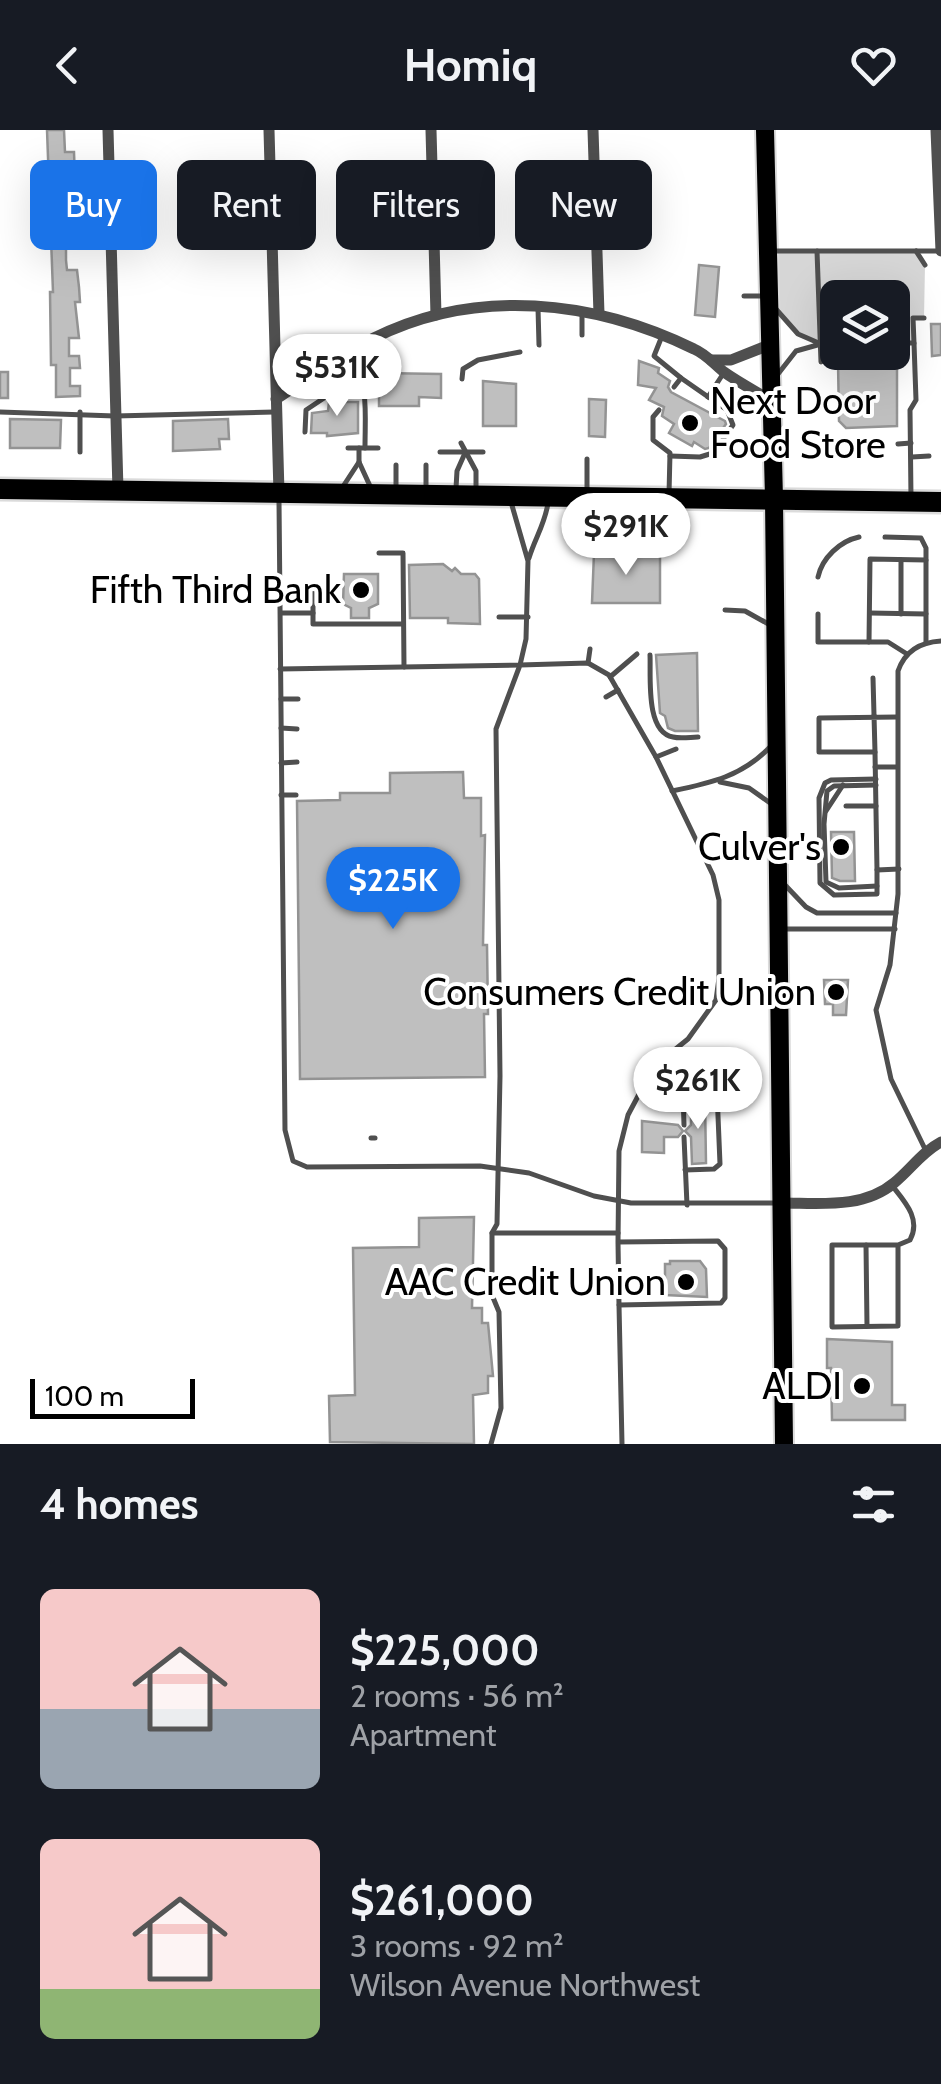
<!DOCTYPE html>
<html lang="en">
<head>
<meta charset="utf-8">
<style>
  :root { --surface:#171b24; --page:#242831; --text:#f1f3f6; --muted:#9ea1a6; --accent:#1a73e8 }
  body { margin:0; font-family:Cabin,sans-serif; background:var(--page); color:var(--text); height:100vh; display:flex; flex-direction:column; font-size:38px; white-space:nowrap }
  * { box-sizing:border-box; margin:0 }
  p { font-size:32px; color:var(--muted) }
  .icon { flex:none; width:55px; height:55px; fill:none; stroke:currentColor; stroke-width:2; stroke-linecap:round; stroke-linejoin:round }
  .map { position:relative; height:1314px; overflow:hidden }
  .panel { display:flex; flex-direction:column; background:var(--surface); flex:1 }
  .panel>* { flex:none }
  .top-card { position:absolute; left:30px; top:30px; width:882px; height:90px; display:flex; gap:20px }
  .controls { position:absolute; left:820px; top:150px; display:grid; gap:20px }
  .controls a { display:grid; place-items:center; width:90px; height:90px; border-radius:15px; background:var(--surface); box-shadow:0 10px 40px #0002; font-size:50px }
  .scale { position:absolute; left:30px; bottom:25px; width:165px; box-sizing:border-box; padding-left:10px; border:5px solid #000; border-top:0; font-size:28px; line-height:35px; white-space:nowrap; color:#000; -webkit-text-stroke:8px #fff; paint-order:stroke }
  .price { position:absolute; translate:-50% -85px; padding:0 22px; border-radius:35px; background:#fff; color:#222; font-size:32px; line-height:65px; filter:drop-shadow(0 2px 5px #0008) }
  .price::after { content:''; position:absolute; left:50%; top:60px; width:30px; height:22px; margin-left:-15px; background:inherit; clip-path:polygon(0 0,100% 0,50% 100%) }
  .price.active { background:var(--accent); color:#fff }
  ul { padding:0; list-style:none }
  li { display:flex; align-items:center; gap:30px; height:250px; padding:0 40px }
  li span { display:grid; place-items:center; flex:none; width:280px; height:200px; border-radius:15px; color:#555 }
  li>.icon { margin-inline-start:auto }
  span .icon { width:120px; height:120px; fill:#fffc; stroke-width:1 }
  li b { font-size:42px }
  h2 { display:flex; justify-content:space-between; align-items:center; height:120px; padding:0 40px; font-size:42px }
  .pill { padding:0 35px; border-radius:15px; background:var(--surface); box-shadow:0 10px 40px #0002; font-size:35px; line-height:90px }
  .pill.active { background:var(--accent); color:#fff }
  header { display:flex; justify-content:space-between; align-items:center; height:130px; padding:0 40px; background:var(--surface); font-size:45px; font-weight:800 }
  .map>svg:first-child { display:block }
  .green { fill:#d6d6d6 }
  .building { fill:#bfbfbf; stroke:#939393; stroke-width:2.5 }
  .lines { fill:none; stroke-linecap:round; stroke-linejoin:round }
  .primary-casing { stroke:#dbdbdb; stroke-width:22 }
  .highway-casing { stroke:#dbdbdb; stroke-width:25 }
  .lane { stroke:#4f4f4f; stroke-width:5 }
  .street { stroke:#4f4f4f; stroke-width:11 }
  .primary { stroke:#000; stroke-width:18 }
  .highway { stroke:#000; stroke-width:20 }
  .poi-dot { fill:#000; stroke:#fff; stroke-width:4 }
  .labels { text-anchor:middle; stroke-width:8; stroke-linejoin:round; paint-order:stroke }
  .poi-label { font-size:38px; fill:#000; stroke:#fff; text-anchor:end }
</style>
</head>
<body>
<header><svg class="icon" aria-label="back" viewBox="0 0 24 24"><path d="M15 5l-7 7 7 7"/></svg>Homiq<svg class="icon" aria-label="heart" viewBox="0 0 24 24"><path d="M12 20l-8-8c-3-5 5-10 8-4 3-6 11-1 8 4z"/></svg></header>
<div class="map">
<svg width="941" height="1314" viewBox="0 0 941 1314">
  <rect width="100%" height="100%" fill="#fff"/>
  <path class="green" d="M916 121 925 135 924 188H913L914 213H893L892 168H838L837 214C805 214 790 195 770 172L769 122Z"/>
  <g class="building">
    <polygon points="47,0 64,0 65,22 74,22 75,51 64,51 64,69 65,80 76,80 77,110 66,110 66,130 67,140 77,140 79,157 80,172 75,172 79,208 69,208 69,226 79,226 80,238 70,238 70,256 80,256 80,266 56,267 56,235 51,235 50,162 53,162"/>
    <polygon points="699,135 719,137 715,187 695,185"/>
    <polygon points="931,194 941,194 941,225 932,226"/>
    <polygon points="897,230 897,296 846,298 839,291 838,232"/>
    <polygon points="639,231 659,238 658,243 670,251 668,257 671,262 725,291 726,294 709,318 705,319 694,312 692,316 669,303 674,294 662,286 664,277 649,270 656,258 638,255"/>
    <rect x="0" y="242" width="8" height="26"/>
    <polygon points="379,243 441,244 441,268 419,267 419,276 379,276"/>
    <polygon points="483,251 516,254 516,296 483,296"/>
    <polygon points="589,269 606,270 605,307 589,306"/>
    <polygon points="329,272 358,272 358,303 327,306 327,303 311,303 312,283 328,281"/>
    <polygon points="10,289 61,290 60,318 10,318"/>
    <polygon points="228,289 229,309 219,309 220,319 173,321 173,291"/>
    <polygon points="594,423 660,424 660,473 592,473"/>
    <polygon points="443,434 452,441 455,438 461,444 475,444 479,449 480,494 448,493 448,488 410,488 409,435"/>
    <polygon points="344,444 378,444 378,474 369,478 369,488 351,488 351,478 343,474"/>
    <polygon points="697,523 698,601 675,601 668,598 665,586 660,583 656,525"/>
    <polygon points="463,642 464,668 481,668 481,706 485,705 483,815 487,815 488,884 484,884 485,947 300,949 297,671 340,670 340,663 390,663 390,643"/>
    <polygon points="831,702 854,702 855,751 840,751 832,748"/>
    <polygon points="824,850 848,850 846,885 833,885 833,874 825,874"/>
    <polygon points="705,969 706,1033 692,1034 691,1007 685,1001 691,995 691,970"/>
    <polygon points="642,991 678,995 683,1001 678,1007 664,1007 664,1023 642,1022"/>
    <polygon points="474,1087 472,1178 482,1178 482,1193 488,1193 493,1246 488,1246 488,1263 473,1265 474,1314 330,1312 329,1266 355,1265 353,1118 419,1117 419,1088"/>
    <polygon points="670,1131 700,1131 706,1139 707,1167 665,1165 665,1134 670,1134"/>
    <polygon points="827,1209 892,1212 892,1275 905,1275 905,1290 832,1290 831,1238 827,1238"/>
  </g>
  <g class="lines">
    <defs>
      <polyline id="primary" points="765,0 774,369 784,1314"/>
      <polyline id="highway" points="0,359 941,372"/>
    </defs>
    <use href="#primary" class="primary-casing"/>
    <use href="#highway" class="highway-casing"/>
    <g class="lane">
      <polyline points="772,121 940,121"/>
      <polyline points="817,121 821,232"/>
      <polyline points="916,121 925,135"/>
      <polyline points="744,166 766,166"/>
      <polyline points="538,178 539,215"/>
      <polyline points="775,178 798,204 821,214 796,221 778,244"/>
      <polyline points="582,205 582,183"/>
      <polyline points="662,206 654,226 681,248 674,257"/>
      <polyline points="892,213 914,213 916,270 910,280 911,368"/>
      <polyline points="914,213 913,188 924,188"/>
      <polyline points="821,214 838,214"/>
      <path d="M351 224C369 256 365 282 365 318H359V332L370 356"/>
      <polyline points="462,249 463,239 478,230 520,222"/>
      <polyline points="708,267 723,244"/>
      <polyline points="659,280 653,287 653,310 670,323 669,364"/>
      <polyline points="0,282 115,286 274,282"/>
      <polyline points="80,282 80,322"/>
      <polyline points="305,302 306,280 330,264 365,264"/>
      <polyline points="461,313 476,341 476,362"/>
      <polyline points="898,314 911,313"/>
      <polyline points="348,318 359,318"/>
      <polyline points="365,318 378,318"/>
      <polyline points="440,322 483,322"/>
      <polyline points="670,326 700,327 713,323 733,295 727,280 681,248"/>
      <polyline points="912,327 929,326"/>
      <polyline points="396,335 396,357"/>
      <polyline points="426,335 426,357"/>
      <polyline points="342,358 359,332"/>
      <polyline points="456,358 457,341 465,323"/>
      <polyline points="587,362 587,329"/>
      <polyline points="279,371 285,1000 293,1031 307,1037 480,1036 529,1043 594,1066 631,1073 778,1073"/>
      <polyline points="885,407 921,408 926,418 926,430"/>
      <polyline points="379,423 403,423 404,537"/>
      <path d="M529 428C535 408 545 394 548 373"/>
      <polyline points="901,430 901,484"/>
      <path d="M818 447C822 428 840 411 859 407"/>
      <polyline points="313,462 313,494 403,494"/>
      <polyline points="725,480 745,481 772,496"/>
      <polyline points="281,483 313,483"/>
      <polyline points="870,483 926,484"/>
      <polyline points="818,484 818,512 888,512 907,524"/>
      <polyline points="499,487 528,487"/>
      <polyline points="869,512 870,429 926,430 926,513"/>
      <path d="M650 525C651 546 645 602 673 607 681 609 691 607 698 607"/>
      <polyline points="588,533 590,519"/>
      <polyline points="280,539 520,535 526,509 528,431 511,372"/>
      <polyline points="610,547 637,524"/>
      <polyline points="873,548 875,622 819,622 819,588 897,587"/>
      <polyline points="606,567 618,560"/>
      <polyline points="281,569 298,569"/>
      <polyline points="281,598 297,599"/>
      <polyline points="875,622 877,740 899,739"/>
      <polyline points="656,627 676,619"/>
      <polyline points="281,633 297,632"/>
      <polyline points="875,637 897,637"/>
      <polyline points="876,649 831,650 825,653 819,668 820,753 834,765 877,764 877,740"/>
      <polyline points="720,652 749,658 773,675"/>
      <polyline points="876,655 834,656 827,661 824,694 826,752 839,758 877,756"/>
      <path d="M672 661C711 653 743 646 771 616"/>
      <polyline points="281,665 296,665"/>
      <polyline points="846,676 876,676"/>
      <polyline points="826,681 843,655"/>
      <polyline points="785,755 806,777 817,783 896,783"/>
      <polyline points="782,799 895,799"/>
      <polyline points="637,946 664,962 683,962 684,995"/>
      <polyline points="683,962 717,962 720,1034 714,1039 685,1040"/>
      <polyline points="684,1007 687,1075"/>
      <polyline points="371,1008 375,1008"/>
      <path d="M925 1019 891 949 876 880 890 835 898 764V541C905 521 921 512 941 511"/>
      <path d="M894 1058C906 1073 921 1090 910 1110L898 1115V1196L832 1197V1115H898"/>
      <polyline points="492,1103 618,1103"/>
      <polyline points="866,1115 867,1196"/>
      <polyline points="619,1175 622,1314"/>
      <polyline points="491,1314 501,1278 499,1182 492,1165 492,1103 497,1094 500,946 496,599 520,535 588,533 609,545 656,627 713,745 719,770 719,848 716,870 688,909 662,930 646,951 628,985 619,1021 618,1112 718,1111 725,1119 725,1168 721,1173 619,1175 618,1112"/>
    </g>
    <g class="street">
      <polyline points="108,0 118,360"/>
      <polyline points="269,0 279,363"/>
      <polyline points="431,0 436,185"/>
      <polyline points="593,0 599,184"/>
      <polyline points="936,0 941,121"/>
      <polyline points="711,230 731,230 769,215"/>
      <path d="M276 269C308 248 340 225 374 208 476 157 594 170 694 219 706 224 714 234 724 242 738 252 755 261 770 270"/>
      <path d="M781 1073C820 1073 863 1079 894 1053 911 1039 922 1022 941 1012"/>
    </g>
    <use href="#primary" class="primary"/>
    <use href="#highway" class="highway"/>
  </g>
  <g class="poi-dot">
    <circle cx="690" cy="293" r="10"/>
    <circle cx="361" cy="460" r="10"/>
    <circle cx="841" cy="717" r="10"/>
    <circle cx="836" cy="862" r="10"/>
    <circle cx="686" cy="1152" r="10"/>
    <circle cx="862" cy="1256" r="10"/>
  </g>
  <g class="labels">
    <g class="poi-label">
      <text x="710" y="284" text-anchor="start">Next Door<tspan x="710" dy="44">Food Store</tspan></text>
      <text x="341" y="473">Fifth Third Bank</text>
      <text x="821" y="730">Culver's</text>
      <text x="816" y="875">Consumers Credit Union</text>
      <text x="666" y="1165">AAC Credit Union</text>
      <text x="842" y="1269">ALDI</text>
    </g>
  </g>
</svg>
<div class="controls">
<a><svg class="icon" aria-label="layers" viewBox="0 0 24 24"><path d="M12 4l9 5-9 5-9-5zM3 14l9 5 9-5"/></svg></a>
</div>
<div class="scale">100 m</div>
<b class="price" style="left:337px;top:289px">$531K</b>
<b class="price" style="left:626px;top:448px">$291K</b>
<b class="price active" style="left:393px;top:802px">$225K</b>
<b class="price" style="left:698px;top:1002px">$261K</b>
<div class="top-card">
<a class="pill active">Buy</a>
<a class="pill">Rent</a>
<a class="pill">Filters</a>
<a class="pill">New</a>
</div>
</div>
<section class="panel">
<h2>4 homes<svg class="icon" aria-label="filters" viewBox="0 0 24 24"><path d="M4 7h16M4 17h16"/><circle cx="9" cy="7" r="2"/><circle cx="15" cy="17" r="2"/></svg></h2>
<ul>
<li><span style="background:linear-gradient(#f6c9c9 60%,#9aa5b1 0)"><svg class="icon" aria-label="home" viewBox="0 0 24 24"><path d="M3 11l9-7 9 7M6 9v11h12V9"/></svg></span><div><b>$225,000</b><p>2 rooms · 56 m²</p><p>Apartment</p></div></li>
<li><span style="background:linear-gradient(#f6c9c9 75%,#8fb573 0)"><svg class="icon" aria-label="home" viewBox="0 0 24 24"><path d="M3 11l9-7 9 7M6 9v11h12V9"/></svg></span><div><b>$261,000</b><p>3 rooms · 92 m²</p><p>Wilson Avenue Northwest</p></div></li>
</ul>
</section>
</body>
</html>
